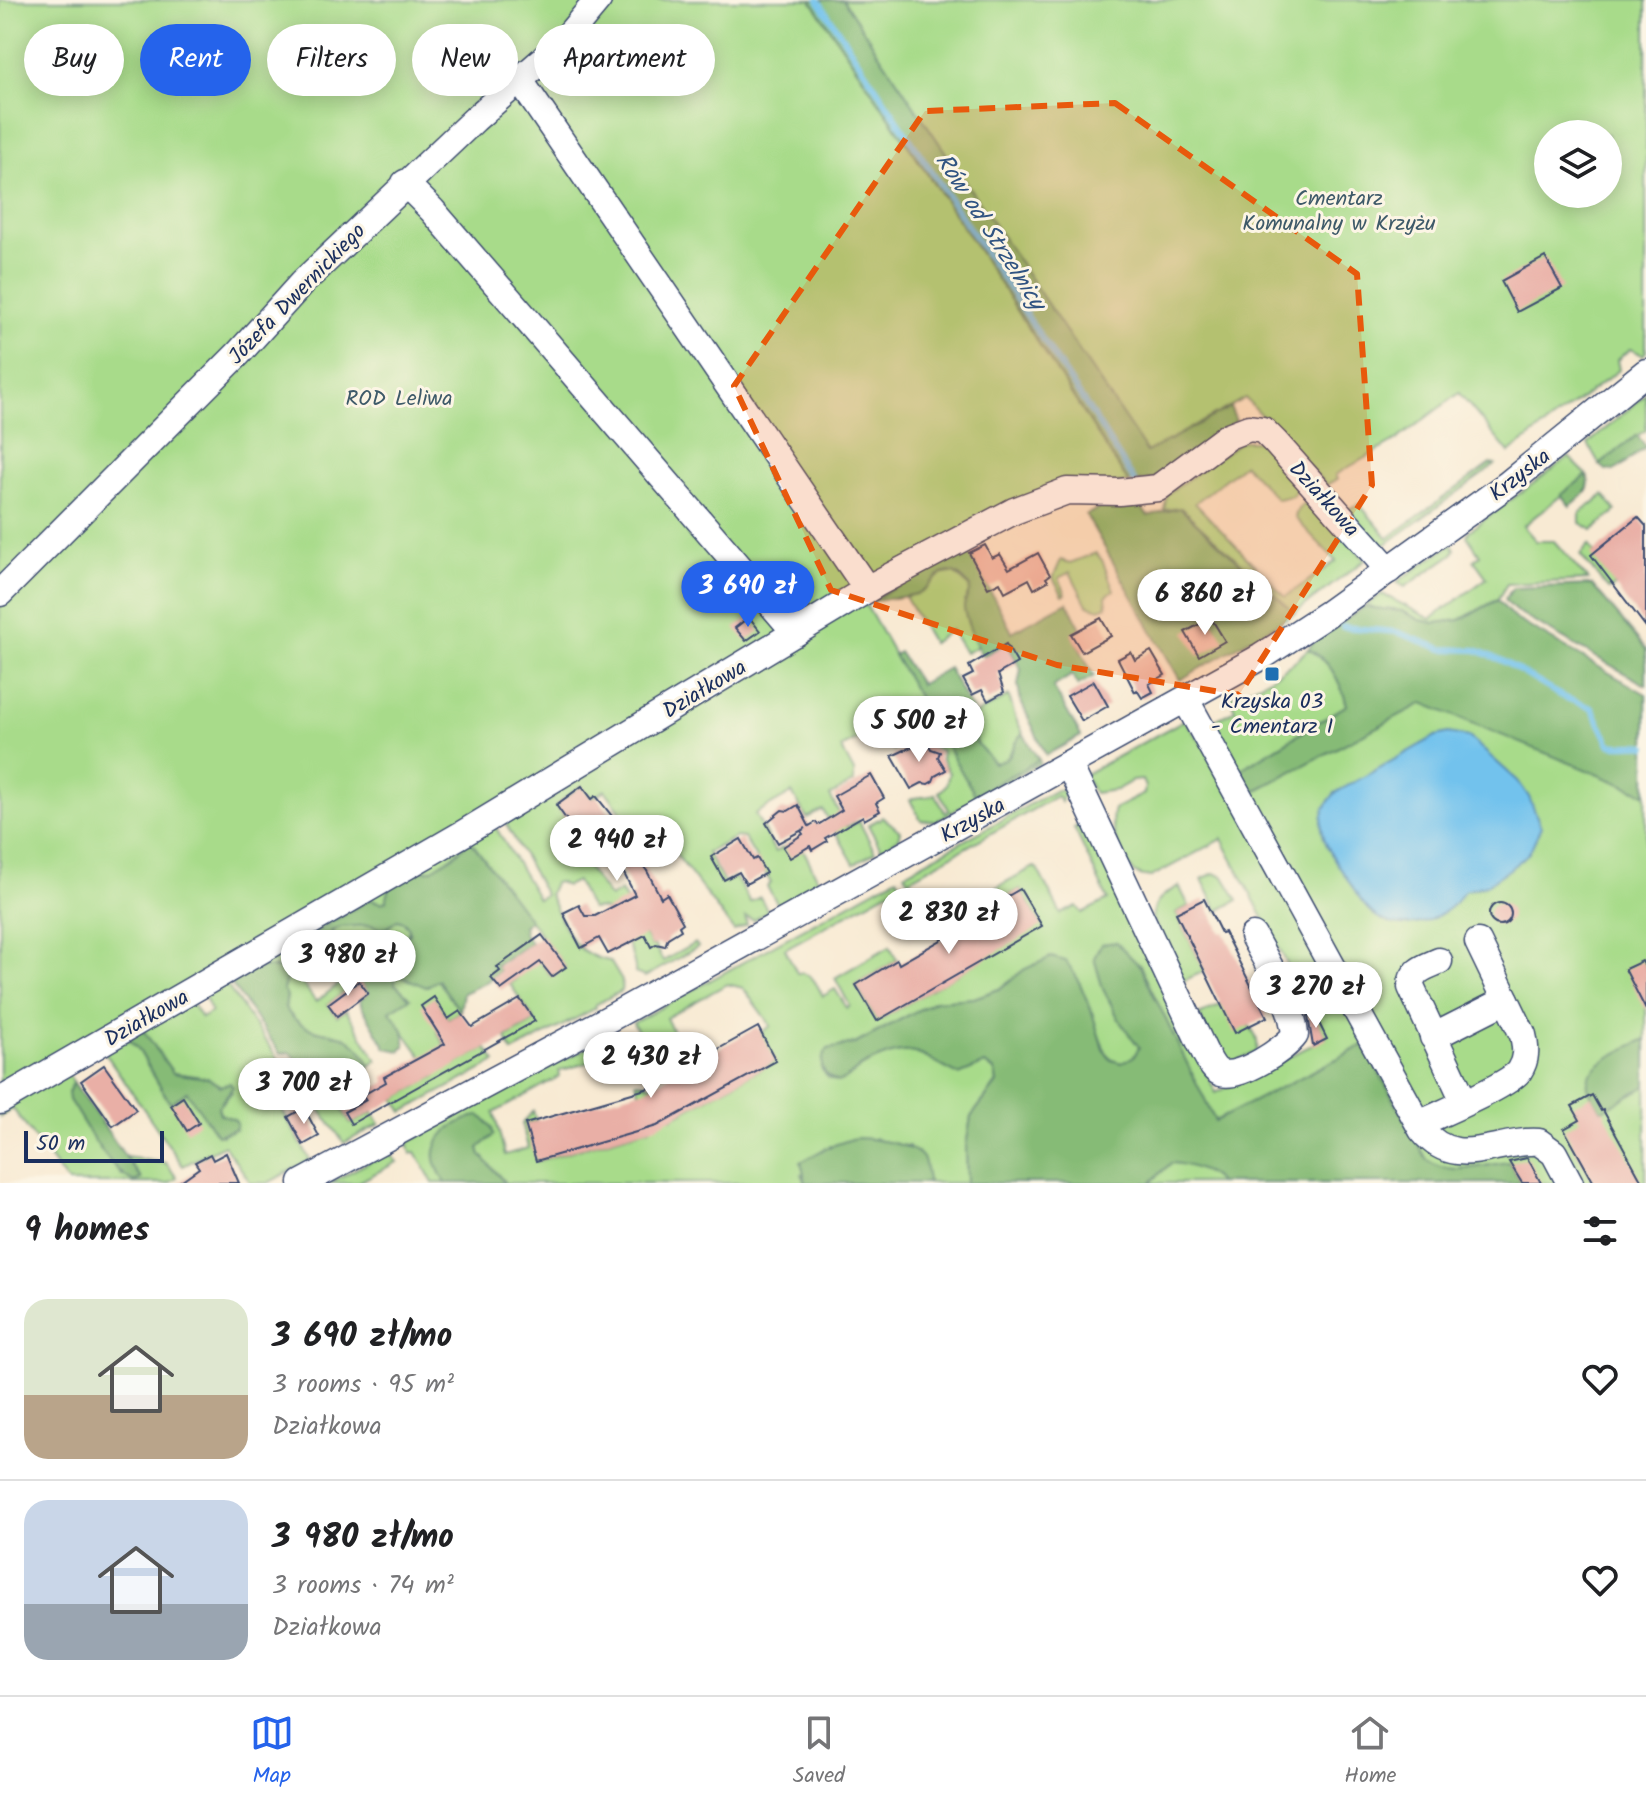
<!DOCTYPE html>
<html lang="en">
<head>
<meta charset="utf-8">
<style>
  :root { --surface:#fff; --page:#f2f2f2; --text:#202124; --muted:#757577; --line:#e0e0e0; --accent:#2563eb }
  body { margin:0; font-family:Kalam,sans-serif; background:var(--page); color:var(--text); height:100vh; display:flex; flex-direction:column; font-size:30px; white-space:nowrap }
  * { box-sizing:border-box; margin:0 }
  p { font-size:26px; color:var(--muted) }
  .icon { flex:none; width:44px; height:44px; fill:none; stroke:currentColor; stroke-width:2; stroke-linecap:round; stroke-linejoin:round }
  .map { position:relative; height:1183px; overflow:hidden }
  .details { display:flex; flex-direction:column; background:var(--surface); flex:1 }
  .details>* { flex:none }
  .top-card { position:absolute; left:24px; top:24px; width:800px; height:72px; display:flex; gap:16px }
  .tools { position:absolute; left:1534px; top:120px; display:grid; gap:16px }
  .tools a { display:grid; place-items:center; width:88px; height:88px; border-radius:50%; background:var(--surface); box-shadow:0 4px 20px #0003; font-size:40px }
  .scale { position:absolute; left:24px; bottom:20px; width:140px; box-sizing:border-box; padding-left:8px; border:4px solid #1b2f5e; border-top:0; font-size:22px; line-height:28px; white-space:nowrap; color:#1b2f5e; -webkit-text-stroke:6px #fcf5e5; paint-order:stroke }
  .price { position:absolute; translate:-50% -68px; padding:0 18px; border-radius:28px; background:#fff; color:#222; font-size:26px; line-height:52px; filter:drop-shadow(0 2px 4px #0008) }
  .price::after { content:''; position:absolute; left:50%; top:48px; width:24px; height:18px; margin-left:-12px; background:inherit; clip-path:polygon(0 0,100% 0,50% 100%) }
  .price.current { background:var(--accent); color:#fff }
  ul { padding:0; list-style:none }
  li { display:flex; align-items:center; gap:24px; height:200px; padding:0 24px }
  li+li { border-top:2px solid var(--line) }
  li span { display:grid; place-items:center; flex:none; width:224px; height:160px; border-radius:24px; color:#555 }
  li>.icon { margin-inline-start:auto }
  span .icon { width:96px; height:96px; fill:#fffc; stroke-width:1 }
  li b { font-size:34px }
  h2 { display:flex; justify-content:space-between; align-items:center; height:96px; padding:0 24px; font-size:34px }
  .pill { padding:0 28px; border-radius:36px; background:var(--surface); box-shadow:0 4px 20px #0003; font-size:28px; line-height:72px }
  .pill.current { background:var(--accent); color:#fff }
  .menu { display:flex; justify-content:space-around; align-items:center; height:112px; border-top:2px solid var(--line); background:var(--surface); font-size:22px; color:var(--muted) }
  .menu a { display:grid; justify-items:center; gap:4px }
  .menu .current { color:var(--accent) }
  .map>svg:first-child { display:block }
  .green { fill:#a8db8a; stroke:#628574; stroke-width:2; fill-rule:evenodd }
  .forest { fill:#86bb76; stroke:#50756a; stroke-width:2; fill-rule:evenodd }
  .water { fill:#72c2ed; stroke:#4678a6; stroke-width:2 }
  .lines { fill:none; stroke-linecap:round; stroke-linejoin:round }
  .stream { stroke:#72c2ed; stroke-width:6 }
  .building { fill:#e9afa6 }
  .minor-casing { stroke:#3c4b70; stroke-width:29 }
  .minor { stroke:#fff; stroke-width:26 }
  .marked { fill:#e8590c; fill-opacity:0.2; stroke:#e8590c; stroke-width:6; stroke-dasharray:16 10; stroke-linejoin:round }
  .poi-dot { fill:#1f6fb2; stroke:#fcf5e5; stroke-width:3 }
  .labels { text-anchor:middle; stroke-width:6; stroke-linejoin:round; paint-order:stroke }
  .park-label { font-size:22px; fill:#3e5a69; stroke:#fcf5e5 }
  .street-label { font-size:22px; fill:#1b2f5e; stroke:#fcf5e5 }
  .poi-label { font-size:22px; fill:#1b2f5e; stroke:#fcf5e5 }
  .water-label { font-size:24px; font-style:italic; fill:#315482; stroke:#fcf5e5 }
</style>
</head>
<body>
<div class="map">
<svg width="1646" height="1183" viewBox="0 0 1646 1183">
  <rect width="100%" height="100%" fill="#fcf5e5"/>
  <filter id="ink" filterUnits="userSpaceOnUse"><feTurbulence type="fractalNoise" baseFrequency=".0125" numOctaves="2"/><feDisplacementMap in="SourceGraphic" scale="16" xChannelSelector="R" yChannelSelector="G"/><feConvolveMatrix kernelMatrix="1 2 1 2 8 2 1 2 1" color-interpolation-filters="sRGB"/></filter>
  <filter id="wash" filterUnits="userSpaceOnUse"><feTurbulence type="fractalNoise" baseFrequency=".006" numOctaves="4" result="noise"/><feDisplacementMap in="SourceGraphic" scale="32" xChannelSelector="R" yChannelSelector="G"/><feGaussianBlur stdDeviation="1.8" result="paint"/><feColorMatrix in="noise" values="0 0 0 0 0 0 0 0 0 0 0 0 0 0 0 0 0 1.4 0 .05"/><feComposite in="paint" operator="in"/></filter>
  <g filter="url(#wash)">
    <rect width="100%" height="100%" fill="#f8ead3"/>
    <g class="green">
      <polygon points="0,0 811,0 973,242 1129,483 1072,485 0,1094"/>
      <path d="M843 0H1646V351L1643 355 1630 349 1617 360 1619 370 1509 453 1459 393 1395 441 1335 475 1337 479 1326 485 1245 398 1147 453ZM1548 134H1608V194H1548Z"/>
      <polygon points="1646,394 1646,430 1600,465 1588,444"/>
      <path d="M1241 441H1258L1295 478 1297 489 1292 496 1277 499 1244 464 1195 503 1285 597 1336 561 1295 518C1297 506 1304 501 1316 499L1365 560 1295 613 1181 508 1164 510 1167 494Z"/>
      <polygon points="1569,457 1587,475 1523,526 1536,541 1554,541 1588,580 1507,584 1497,600 1460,620 1434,623 1420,620 1402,611 1364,607 1382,594 1431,619 1487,578 1474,560 1480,555 1467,536 1469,531"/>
      <polygon points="1490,464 1495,465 1382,547 1346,510 1359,504 1388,538"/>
      <polygon points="1604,495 1616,511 1593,530 1580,523 1580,513"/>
      <polygon points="1452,544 1455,549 1453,554 1405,587 1397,582"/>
      <polygon points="1589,545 1616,586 1609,590 1580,555"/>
      <polygon points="1096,553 1102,560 1114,590 1106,596 1107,606 1100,609 1087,605 1070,572 1059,578 1066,594 1063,595 1053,578 1061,560 1070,563"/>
      <path d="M954 573 970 587 969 595 965 601 968 624 975 635 977 647 965 653 951 630 932 643 904 595C909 594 914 595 919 593 935 587 928 574 954 573Z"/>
      <path d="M863 600 975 795 1039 760 1040 763 936 821 921 820 910 800C918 795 927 799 935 794L945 812 949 810 939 792 946 786 949 773 941 758 942 751 931 746 923 733 901 741 893 750 879 728 841 748 854 772V782L830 796 847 827 859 821 875 852 854 864 823 810 807 818 792 793 755 814 775 852 798 839 820 883 779 906 767 887 771 883 744 838 736 837 707 853 724 883 735 877 750 902 760 897 768 911 754 920 745 917 747 925 734 931 654 825 639 836 605 790 592 799 581 786 556 805 567 821 561 832 610 898 621 891 651 946 654 945 663 961 695 943 698 947 645 977 635 973C637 960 619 924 610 913 604 908 598 908 591 909L576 881 566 886 558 882 554 883 549 894C565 926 570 955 610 961L622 981 621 991 595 1005 596 1008 512 1052 506 1038 535 1021 510 984 517 978 504 960 512 958 528 945 551 976 565 967 470 841 447 861 431 870 416 871 389 893 386 901 381 903 375 900 288 956 298 966 296 974 316 1002 353 973 359 981 328 1004 337 1016 346 1010 377 1060 370 1066C366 1058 345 1037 336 1034 332 1033 327 1034 323 1033 308 1030 294 1021 285 1008L287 996 283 990 284 983 275 967 226 984 288 1073 282 1079 290 1092 277 1101 310 1160 268 1183H251L224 1145 183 1166 103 1050 129 1040 137 1047 169 1102 187 1092 221 1135 235 1129 220 1114 218 1107 232 1092 207 1078 173 1073 141 1027 189 1000 201 1018 211 1012 203 992ZM504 820 545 895 538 899 495 826Z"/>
      <path d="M1308 649C1329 659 1341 683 1347 705L1243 768 1235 778 1212 722 1235 710 1230 697C1258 685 1286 672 1308 649Z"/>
      <polygon points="1009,696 1015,717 1023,733 1005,761 994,763 978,746 971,727 976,718 974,715"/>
      <path d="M1423 702 1646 794V1183H1522L1509 1162C1484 1165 1449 1177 1427 1160L1363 1045 1215 1122 1140 966 1121 1023 1135 1038 1140 1047 1134 1056 1122 1063C1118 1062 1113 1061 1110 1058 1103 1053 1084 993 1078 979L1025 969 999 989 974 998 935 1001 855 1044 843 1045 821 1068 828 1078 838 1082C851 1078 853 1071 864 1065 915 1041 914 1053 959 1075L985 1064 995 1072 997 1082 971 1117 966 1146 967 1183H929L909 1146 892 1145 875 1138 802 1174 806 1183H505L481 1155 479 1148 494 1135 437 1165 445 1183H433L416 1152 411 1154 408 1142 609 1036 619 1039 617 1041 625 1062 619 1069 614 1055 559 1071 560 1076 494 1113 505 1155 528 1148 522 1124 533 1111 536 1121 526 1124 537 1161 650 1128 636 1081 654 1085 672 1118 775 1061 760 1033 771 1026 743 988 727 984 666 1018 675 1036C653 1048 644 1044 633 1023L897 877 901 884 785 949 797 973C813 972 816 984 823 996L835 989 847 1008 850 1006 835 978 890 946 897 960 856 985 877 1021 1041 925 1020 889 979 913 971 901 1030 869 1035 867 1038 870 1061 914 1077 906 1082 913 1108 900 1074 828 1083 823 1087 825 1216 1093 1326 1038 1222 839 1151 877C1145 876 1138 876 1133 871 1120 858 1108 826 1114 809L1144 794 1145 787 1142 780 1132 781 1116 790 1094 793 1084 775 1184 720 1243 797Z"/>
      <polygon points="1056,790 1061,790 1064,794 1061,802 1057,796 908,880 905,873"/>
      <polygon points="883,817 900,831 898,839 881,849 868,825"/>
      <polygon points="1214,873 1224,877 1238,900 1218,911 1202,879"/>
      <path d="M1179 886 1189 906 1176 913 1205 971 1183 981 1152 919C1154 900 1164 894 1179 886Z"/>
      <path d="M397 920 404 922 409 928 401 957C358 977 356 965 331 931L341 927 371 925 380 929 387 928Z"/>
      <polygon points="400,976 418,982 437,980 460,1011 448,1019 434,998 437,1031 455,1065 486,1048 496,1062 403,1112 395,1099 436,1076 389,1011 410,998 395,984 395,978"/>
      <path d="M1222 1004C1238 1016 1261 1028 1257 1051L1228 1065 1219 1058 1199 1015Z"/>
      <polygon points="66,1071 74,1083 70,1086 69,1100 122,1176 141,1179 126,1157 166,1163 177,1178 169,1183 68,1183 13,1109 0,1117 0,1109"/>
      <polygon points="356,1091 337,1101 351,1124 373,1112 380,1124 344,1143 312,1098 344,1096"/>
      <polygon points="388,1152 397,1162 357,1183 329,1183"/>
      <path d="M1171 1162C1186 1164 1211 1171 1218 1183H1150Z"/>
    </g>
    <g class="forest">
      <polygon points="811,0 843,0 1147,452 1230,407 1236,421 1154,479 1129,483 973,242"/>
      <polygon points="1637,435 1646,447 1614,471 1606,470 1600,465"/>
      <path d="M1587 475C1593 491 1582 496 1570 506L1561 495Z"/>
      <polygon points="1114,500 1136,502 1148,516 1180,508 1295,613 1180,680 1086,515"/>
      <path d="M967 548 1012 632 1067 602 1081 628 1072 634 1094 676 1078 685 1072 675 1053 687 1081 736 1046 755 1021 702 1018 685 1021 669 1007 643 982 656C977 648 963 614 964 606 965 599 969 595 970 587 943 553 935 588 916 594 899 599 882 597 865 604Z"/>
      <polygon points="1592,585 1646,649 1646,685 1518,613 1504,600 1513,588"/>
      <path d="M1497 600 1514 618 1646 694V794L1423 703 1243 797 1235 778 1243 768 1347 705C1341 683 1329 659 1308 649L1314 641 1364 607 1402 611 1420 620 1434 623 1460 620Z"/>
      <path d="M899 652 920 684 948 668 976 717C965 738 982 748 994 763 1017 759 1010 744 1023 733L1039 760 975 795 894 655Z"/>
      <path d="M470 840 530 920 523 926 525 930 523 932 531 943 496 965 500 971 485 983 463 993 460 1011 438 980 426 987 400 976 395 978V984L410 998 390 1011C398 1023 407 1031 405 1046L400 1051 386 1048 361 1005 360 999 368 993 348 967 327 976 315 960H306L298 966 284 951 370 899 381 903 386 901 390 887 416 871 431 870 456 854ZM397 920 404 922 409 928V935L399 941 401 957C359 977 356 965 331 931L341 927 371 925 380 929 387 928Z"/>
      <path d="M1116 942 1140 966 1215 1121 1364 1045 1427 1160C1449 1177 1484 1165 1509 1162L1522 1183H1218C1211 1171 1186 1164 1171 1163L1150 1183H967L966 1146 971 1117 997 1083 995 1071 985 1064 959 1075C914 1053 915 1041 864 1065 853 1071 851 1078 838 1082 821 1075 817 1063 828 1049L855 1044 935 1001 974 998 999 989 1025 969 1051 957 1066 961 1078 979 1092 1012 1103 1049 1111 1060 1122 1063 1134 1056 1139 1047 1121 1023 1103 989 1094 958 1101 944Z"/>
      <path d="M265 967 283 970 287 976 283 990 287 996 285 1008C291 1017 299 1024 309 1028 319 1033 329 1032 339 1035 355 1040 374 1060 368 1078 361 1099 330 1097 312 1098L295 1075C298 1064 298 1060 290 1053H280L230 982 251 970Z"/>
      <polygon points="141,1027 173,1073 208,1078 220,1086 230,1083 233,1087 218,1107 220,1114 234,1119 237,1124 235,1129 217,1135 187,1092 170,1103 137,1047 129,1040"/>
      <path d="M1646 1039V1086L1601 1111C1597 1104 1590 1095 1588 1087 1583 1064 1630 1047 1646 1039Z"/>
      <path d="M74 1083 141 1179 134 1182C107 1168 86 1126 69 1100L68 1092Z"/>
      <path d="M480 1115 491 1126 494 1135 479 1148 481 1155 505 1183H445C440 1173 433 1162 435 1151 438 1131 463 1119 480 1115Z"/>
      <path d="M855 1138C872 1138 914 1144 923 1158 927 1164 926 1176 929 1183H806L801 1162 828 1147Z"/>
    </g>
    <path class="water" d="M1448 733 1469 737 1518 781 1529 797 1541 827 1529 853 1510 869 1486 885 1464 891C1446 920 1404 937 1374 915 1363 906 1355 892 1348 880 1329 851 1307 824 1335 793L1436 736Z"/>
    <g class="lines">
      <g class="stream">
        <polyline points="818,0 1096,420 1135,482"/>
        <path d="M1343 627 1397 632 1442 649 1476 650 1501 660 1563 697 1592 708 1610 744C1624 747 1634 743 1646 746"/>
      </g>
    </g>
    <g id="blocks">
      <g class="building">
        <polygon points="1545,257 1562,288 1517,312 1501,281"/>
        <polygon points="1638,517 1646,526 1646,627 1591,555"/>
        <polygon points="985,545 992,558 1000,554 1009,569 1038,553 1050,575 1046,578 1048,581 1034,589 1029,579 1005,592 1000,582 988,588 969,553"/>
        <polygon points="749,617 760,631 746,641 735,628"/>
        <polygon points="1101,618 1111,636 1082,652 1071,634"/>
        <polygon points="1211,618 1225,641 1199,656 1185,632"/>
        <polygon points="1006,644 1017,663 998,674 1004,692 988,701 982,690 972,695 963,679 973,674 969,666"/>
        <polygon points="1151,651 1165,675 1149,684 1153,692 1142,698 1137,690 1135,692 1118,659 1131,652 1135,660"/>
        <polygon points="1094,681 1108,706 1082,721 1067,696"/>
        <polygon points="926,740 931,749 940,752 938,757 946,770 935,776 933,781 928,784 922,783 911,789 892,756"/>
        <polygon points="871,775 884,798 876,803 880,811 864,820 863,816 825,838 827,841 812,850 810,846 790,858 783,847 803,834 801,831 806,828 778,843 766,823 782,810 788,811 798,805 809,826 816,822 818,825 842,810 834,796"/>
        <polygon points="582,786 592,799 596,796 623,830 619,833 647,871 661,898 667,894 683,923 679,926 681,930 668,938 665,946 656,944 651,947 645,935 608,954 599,938 581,948 563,913 579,905 585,916 595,916 635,895 616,858 602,866 594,852 591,854 556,805"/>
        <polygon points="741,839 753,860 757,858 766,873 746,884 739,872 724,880 711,857"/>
        <polygon points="1020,889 1042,926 877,1021 856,985 897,960 899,964 981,917 979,913"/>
        <polygon points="1204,899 1221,933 1224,932 1267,1017 1235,1033 1176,913"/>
        <circle cx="1500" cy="914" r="11"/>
        <polygon points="542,935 566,967 552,977 540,962 501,990 491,978 500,971 497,967"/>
        <polygon points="1642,961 1646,968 1646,1010 1625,969"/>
        <polygon points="359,981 368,993 337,1016 328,1004"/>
        <polygon points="434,997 448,1019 460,1011 472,1027 520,999 535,1021 351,1124 344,1112 366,1100 363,1095 386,1082 384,1077 445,1044 421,1006"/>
        <polygon points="1314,1013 1327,1039 1313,1046 1308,1016"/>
        <polygon points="758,1027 776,1061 657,1126 536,1161 525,1124 646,1089"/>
        <polygon points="104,1065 136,1110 113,1126 81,1081"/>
        <polygon points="1592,1095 1601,1111 1603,1110 1643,1183 1594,1183 1564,1129 1580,1120 1572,1106"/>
        <polygon points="183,1097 199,1123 187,1131 171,1105"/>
        <polygon points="304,1108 319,1136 303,1145 288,1117"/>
        <polygon points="226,1153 239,1183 178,1183 199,1168 195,1162 210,1154 213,1160"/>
        <polygon points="1527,1158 1532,1166 1541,1183 1522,1183 1509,1162"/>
      </g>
    </g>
  </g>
  <g filter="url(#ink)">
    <use href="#blocks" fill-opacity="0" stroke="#3c4b70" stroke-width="2"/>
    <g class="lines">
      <defs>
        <g id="minor">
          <polyline points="519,79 867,589"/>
          <polyline points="405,183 432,210 547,343 796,633"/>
          <polyline points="0,593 238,354 302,283 475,119 562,43 598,0"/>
          <path d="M1186 700 1422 1130C1456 1172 1495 1139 1539 1142L1554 1153 1570 1183"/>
          <path d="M1069 765 1205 1053C1209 1060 1213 1070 1221 1073 1240 1079 1285 1049 1295 1035 1292 1000 1269 967 1253 936"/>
          <path d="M1439 961C1426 967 1411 970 1411 987L1464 1101"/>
          <polyline points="1433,1037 1506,1000"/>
          <polyline points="0,1101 464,833 876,584 1014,511 1067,491 1119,492 1158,488 1228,436 1249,428 1263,430 1275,442 1389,570"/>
          <path d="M1419 1124C1439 1114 1508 1086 1519 1071 1527 1059 1526 1048 1523 1035L1478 942"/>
          <polyline points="302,1183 612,1017 1261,657 1327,614 1508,484 1646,372"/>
        </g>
      </defs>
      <use href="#minor" class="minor-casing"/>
      <use href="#minor" class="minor"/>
    </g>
  </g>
  <path class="marked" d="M1115 103 1357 274 1372 485 1239 695 1057 665 831 590 734 386 925 111Z"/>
  <rect class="poi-dot" x="1264" y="666" width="16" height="16" rx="4"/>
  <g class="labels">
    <g class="park-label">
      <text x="1339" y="205">Cmentarz<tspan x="1339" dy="25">Komunalny w Krzyżu</tspan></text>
      <text x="399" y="405">ROD Leliwa</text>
    </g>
    <g class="street-label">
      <text transform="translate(296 293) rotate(-46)" y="8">Józefa Dwernickiego</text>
      <text transform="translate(1519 474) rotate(-38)" y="8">Krzyska</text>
      <text transform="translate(1325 498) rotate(48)" y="8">Działkowa</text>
      <text transform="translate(704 688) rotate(-31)" y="8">Działkowa</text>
      <text transform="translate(972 819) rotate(-29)" y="8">Krzyska</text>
      <text transform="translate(146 1017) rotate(-30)" y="8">Działkowa</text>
    </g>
    <g class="poi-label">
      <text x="1272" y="708">Krzyska 03<tspan x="1272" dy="25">- Cmentarz I</tspan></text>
    </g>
    <g class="water-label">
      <text transform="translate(991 231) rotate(57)" y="8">Rów od Strzelnicy</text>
    </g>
  </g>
</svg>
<div class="tools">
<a><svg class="icon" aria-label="layers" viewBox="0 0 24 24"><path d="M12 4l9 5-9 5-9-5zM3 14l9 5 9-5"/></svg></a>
</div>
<div class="scale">50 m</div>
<b class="price current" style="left:748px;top:629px">3 690 zł</b>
<b class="price" style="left:1205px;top:637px">6 860 zł</b>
<b class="price" style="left:919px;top:764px">5 500 zł</b>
<b class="price" style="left:617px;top:883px">2 940 zł</b>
<b class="price" style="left:949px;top:956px">2 830 zł</b>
<b class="price" style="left:348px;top:998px">3 980 zł</b>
<b class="price" style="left:1316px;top:1030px">3 270 zł</b>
<b class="price" style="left:651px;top:1100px">2 430 zł</b>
<b class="price" style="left:304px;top:1126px">3 700 zł</b>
<div class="top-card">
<a class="pill">Buy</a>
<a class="pill current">Rent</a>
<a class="pill">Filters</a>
<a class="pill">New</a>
<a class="pill">Apartment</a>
</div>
</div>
<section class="details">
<h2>9 homes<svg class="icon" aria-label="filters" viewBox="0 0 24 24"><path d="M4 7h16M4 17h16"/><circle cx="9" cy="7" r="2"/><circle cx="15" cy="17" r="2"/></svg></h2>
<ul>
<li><span style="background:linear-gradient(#dfe7d0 60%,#b9a48a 0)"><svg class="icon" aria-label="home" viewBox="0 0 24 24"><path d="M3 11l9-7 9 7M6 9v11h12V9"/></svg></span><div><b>3 690 zł/mo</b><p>3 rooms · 95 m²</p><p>Działkowa</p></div><svg class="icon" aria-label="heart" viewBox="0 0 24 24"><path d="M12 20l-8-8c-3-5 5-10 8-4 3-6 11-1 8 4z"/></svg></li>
<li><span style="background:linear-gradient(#c9d6e8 65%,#9aa5b1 0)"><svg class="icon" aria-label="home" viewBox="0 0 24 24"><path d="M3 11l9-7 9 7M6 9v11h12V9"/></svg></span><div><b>3 980 zł/mo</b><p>3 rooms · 74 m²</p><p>Działkowa</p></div><svg class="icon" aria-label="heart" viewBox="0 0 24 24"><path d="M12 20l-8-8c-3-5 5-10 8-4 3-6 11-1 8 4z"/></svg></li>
</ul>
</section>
<nav class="menu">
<a class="current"><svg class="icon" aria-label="map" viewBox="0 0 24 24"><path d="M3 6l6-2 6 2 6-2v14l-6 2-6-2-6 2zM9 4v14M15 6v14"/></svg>Map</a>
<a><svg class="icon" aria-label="saved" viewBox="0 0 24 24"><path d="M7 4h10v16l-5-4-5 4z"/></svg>Saved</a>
<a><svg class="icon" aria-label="home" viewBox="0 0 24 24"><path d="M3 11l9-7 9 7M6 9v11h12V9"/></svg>Home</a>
</nav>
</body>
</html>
